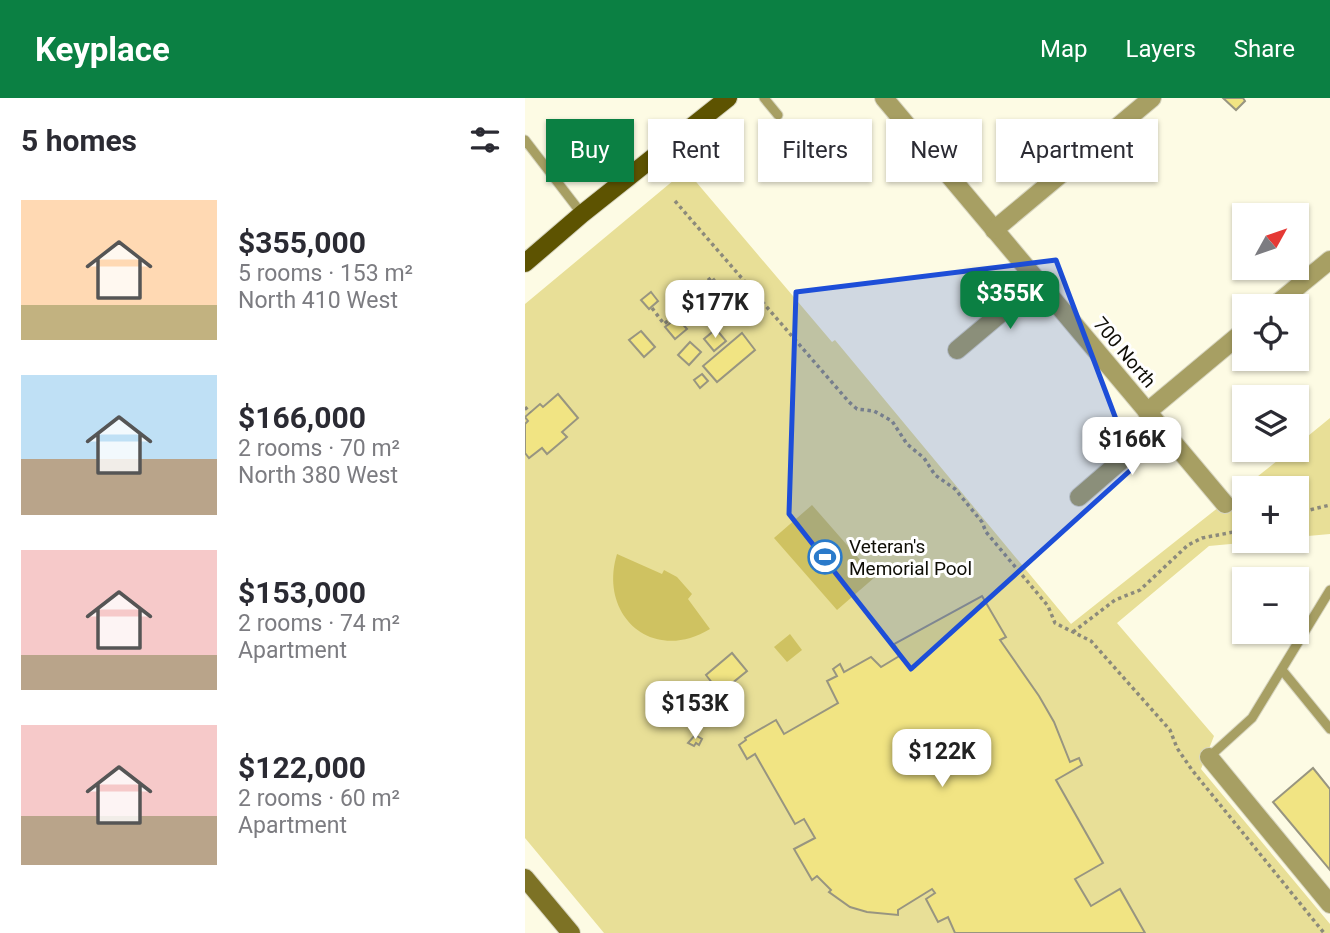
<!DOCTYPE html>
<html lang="en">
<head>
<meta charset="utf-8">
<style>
  :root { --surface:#fff; --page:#f7f7f7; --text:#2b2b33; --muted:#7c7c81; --accent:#0b8043 }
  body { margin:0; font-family:Roboto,sans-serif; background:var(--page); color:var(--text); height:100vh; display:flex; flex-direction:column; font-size:26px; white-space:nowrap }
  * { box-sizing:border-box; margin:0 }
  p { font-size:23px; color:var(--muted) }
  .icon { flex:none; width:38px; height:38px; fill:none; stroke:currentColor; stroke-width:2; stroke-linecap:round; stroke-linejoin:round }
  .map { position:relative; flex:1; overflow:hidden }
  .drawer { display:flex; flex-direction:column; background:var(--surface); width:525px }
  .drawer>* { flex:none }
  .hud { position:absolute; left:21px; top:21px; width:665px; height:63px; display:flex; gap:14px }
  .needle { width:46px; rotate:50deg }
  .buttons { position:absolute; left:707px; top:105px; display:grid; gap:14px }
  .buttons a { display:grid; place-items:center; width:77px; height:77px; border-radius:0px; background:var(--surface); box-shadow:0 2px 5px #0004; font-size:35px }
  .price { position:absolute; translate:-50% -60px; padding:0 16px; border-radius:14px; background:#fff; color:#222; font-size:23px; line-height:46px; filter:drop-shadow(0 2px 4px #0008) }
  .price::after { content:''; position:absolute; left:50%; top:42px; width:21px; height:16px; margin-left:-10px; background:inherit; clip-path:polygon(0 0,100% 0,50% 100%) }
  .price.selected { background:var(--accent); color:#fff }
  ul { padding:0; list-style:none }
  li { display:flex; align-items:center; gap:21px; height:175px; padding:0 21px }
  li span { display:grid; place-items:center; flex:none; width:196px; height:140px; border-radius:0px; color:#555 }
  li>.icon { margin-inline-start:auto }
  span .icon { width:84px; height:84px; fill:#fffc; stroke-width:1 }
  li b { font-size:30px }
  h2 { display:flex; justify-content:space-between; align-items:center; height:84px; padding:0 21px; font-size:30px }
  .pill { padding:0 24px; border-radius:0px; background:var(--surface); box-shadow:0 2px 5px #0004; font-size:24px; line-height:63px }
  .pill.selected { background:var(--accent); color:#fff }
  header { display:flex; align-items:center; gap:42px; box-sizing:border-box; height:98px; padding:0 35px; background:var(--accent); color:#fff }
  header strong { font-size:33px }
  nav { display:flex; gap:38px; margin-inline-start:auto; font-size:24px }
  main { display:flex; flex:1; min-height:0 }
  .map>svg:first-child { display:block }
  .green { fill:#e8df97 }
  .water { fill:#cfc261 }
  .building { fill:#f1e483; stroke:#989580; stroke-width:2 }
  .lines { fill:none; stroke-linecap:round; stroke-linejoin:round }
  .lane-casing { stroke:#d7d5c0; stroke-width:11 }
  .street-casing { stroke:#d7d5c0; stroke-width:20 }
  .secondary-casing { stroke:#d7d5c0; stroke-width:20 }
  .primary-casing { stroke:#d7d5c0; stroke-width:20 }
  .path { stroke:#8c8a7b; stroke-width:3.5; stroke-dasharray:3.5 3.5; stroke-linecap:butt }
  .lane { stroke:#a79f63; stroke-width:9 }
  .street { stroke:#a79f63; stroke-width:18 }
  .secondary { stroke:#7d7225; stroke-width:18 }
  .primary { stroke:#5d5301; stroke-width:18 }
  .marked { fill:#1d4ed8; fill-opacity:0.2; stroke:#1d4ed8; stroke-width:5; stroke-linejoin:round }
  .labels { text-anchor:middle; stroke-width:6; stroke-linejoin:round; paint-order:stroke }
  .street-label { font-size:19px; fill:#0f0e06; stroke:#fff }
  .poi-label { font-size:19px; fill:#0f0e06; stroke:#fff; text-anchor:start }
</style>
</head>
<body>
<header>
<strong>Keyplace</strong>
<nav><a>Map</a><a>Layers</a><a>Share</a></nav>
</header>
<main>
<section class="drawer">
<h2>5 homes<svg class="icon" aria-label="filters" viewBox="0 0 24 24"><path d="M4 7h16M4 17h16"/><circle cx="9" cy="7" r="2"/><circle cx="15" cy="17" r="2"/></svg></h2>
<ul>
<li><span style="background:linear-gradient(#ffd9b3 75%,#c2b280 0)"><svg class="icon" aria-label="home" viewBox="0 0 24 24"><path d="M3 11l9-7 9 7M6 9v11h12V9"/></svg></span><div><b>$355,000</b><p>5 rooms · 153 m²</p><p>North 410 West</p></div></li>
<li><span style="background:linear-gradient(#bfe0f5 60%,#b9a48a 0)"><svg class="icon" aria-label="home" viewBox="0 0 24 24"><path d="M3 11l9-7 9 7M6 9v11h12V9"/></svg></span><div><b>$166,000</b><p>2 rooms · 70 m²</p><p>North 380 West</p></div></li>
<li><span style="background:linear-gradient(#f6c9c9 75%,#b9a48a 0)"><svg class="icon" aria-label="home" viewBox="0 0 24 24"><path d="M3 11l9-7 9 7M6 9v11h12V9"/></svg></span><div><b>$153,000</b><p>2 rooms · 74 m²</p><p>Apartment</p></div></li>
<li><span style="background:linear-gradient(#f6c9c9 65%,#b9a48a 0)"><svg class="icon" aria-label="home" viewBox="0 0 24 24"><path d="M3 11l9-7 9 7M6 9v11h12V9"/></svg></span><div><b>$122,000</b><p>2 rooms · 60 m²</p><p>Apartment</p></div></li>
</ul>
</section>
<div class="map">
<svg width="805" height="835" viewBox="0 0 805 835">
  <rect width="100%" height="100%" fill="#fdfbe4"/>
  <polygon class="green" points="161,72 307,244 310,242 546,526 766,352 772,352 772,347 805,320 805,436 772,439 772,390 719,390 719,443 738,443 684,448 592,525 689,638 676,671 805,826 805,835 79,835 0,740 0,206"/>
  <g class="water">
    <polygon points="287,407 350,479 312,512 249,440"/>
    <path d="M92 456 137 476 139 472 152 479 167 496 163 501 185 531C128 566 73 518 92 456Z"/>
    <polygon points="265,536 277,552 262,564 249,549"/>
  </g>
  <g class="building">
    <polygon points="698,0 718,0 720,3 711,12"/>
    <polygon points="189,181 198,193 188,201 179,189"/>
    <polygon points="126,194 133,203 124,211 116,202"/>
    <polygon points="214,201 226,214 216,222 205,209"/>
    <polygon points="194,202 203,213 193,222 184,210"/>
    <polygon points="152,220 162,231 150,241 140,229"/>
    <polygon points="191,231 201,243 189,253 179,241"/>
    <polygon points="116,233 130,249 119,259 104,242"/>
    <polygon points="217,235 230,252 192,284 178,268"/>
    <polygon points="165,244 176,254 164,267 153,257"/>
    <polygon points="177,276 183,283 175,290 169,282"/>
    <polygon points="33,296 53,320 37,334 42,339 22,356 17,350 4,360 0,355 0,326 3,323 0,319 15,306 18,309"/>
    <polygon points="457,498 481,539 475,542 514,598 529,624 545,664 554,660 557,667 531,682 578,765 550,781 566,808 595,791 620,835 430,835 423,819 413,824 401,801 410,795 407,791 373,812 373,817 342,814 325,809 304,794 306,792 292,778 287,782 269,751 290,740 279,721 270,726 230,656 222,661 214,647 221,642 220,640 251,622 259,636 313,605 302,583 312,578 308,571 315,566 319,574 346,559 356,569 376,557 369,546"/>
    <polygon points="207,555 222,573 195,595 181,577"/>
    <polygon points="170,637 177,641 174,647 171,645 169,648 163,645"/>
    <polygon points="788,670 805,691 805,772 748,704"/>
  </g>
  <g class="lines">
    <defs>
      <g id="lane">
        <polyline points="239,0 253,17"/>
        <polyline points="172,25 200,61"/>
        <polyline points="0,42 57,116"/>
        <polyline points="757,572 805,631"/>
        <polyline points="684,659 727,620 805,492"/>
      </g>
      <g id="street">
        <polyline points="359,0 700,406"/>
        <polyline points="469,132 627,0"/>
        <polyline points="749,208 805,162"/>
        <polyline points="432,252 514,183"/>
        <polyline points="622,314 719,233"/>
        <polyline points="554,399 635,329"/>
        <polyline points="684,659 805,806"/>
      </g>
      <polyline id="secondary" points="0,780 46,835"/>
      <polyline id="primary" points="0,165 57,116 203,0"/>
    </defs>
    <use href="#lane" class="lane-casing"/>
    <use href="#street" class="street-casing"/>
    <use href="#secondary" class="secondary-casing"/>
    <use href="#primary" class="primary-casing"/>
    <g class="path">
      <polyline points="150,103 324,304 332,311 349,313 367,323 382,346 399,360 410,377 430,391 457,424 461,434 523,508 530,525 566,543 645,632 652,650 667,672 799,835"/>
      <polyline points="127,210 139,226 154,214 156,204 187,179"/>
      <polyline points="0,309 5,315"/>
      <polyline points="772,415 805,407"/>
      <polyline points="548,534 590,502 615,492 663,447 677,440 719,432"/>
    </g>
    <use href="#lane" class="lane"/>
    <use href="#street" class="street"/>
    <use href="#secondary" class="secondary"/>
    <use href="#primary" class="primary"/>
  </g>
  <path class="marked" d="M531 162 609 369 386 571 264 416 271 194Z"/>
  <defs>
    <symbol id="stadium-ring" viewBox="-11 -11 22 22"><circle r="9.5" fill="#fff" stroke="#2a7aca" stroke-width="1.5"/><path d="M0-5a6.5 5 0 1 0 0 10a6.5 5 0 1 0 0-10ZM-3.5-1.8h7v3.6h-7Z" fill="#2a7aca"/></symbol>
  </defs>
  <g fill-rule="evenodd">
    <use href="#stadium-ring" x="281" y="440" width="38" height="38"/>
  </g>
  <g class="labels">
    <g class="street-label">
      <text transform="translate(600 254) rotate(50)" y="7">700 North</text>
    </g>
    <g class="poi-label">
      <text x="324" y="455">Veteran's<tspan x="324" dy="22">Memorial Pool</tspan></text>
    </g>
  </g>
</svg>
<div class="buttons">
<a><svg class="needle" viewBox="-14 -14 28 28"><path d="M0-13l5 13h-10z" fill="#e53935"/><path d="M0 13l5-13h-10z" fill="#7c7c81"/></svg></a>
<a><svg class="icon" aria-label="locate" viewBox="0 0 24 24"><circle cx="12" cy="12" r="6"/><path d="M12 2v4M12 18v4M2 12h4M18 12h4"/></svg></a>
<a><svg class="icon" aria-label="layers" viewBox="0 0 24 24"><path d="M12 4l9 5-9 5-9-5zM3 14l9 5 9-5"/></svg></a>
<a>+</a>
<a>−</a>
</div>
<b class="price selected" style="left:485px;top:233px">$355K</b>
<b class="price" style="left:190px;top:242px">$177K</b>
<b class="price" style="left:607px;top:379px">$166K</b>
<b class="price" style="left:170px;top:643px">$153K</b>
<b class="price" style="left:417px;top:691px">$122K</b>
<div class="hud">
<a class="pill selected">Buy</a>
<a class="pill">Rent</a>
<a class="pill">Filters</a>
<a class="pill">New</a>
<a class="pill">Apartment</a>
</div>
</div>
</main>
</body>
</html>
